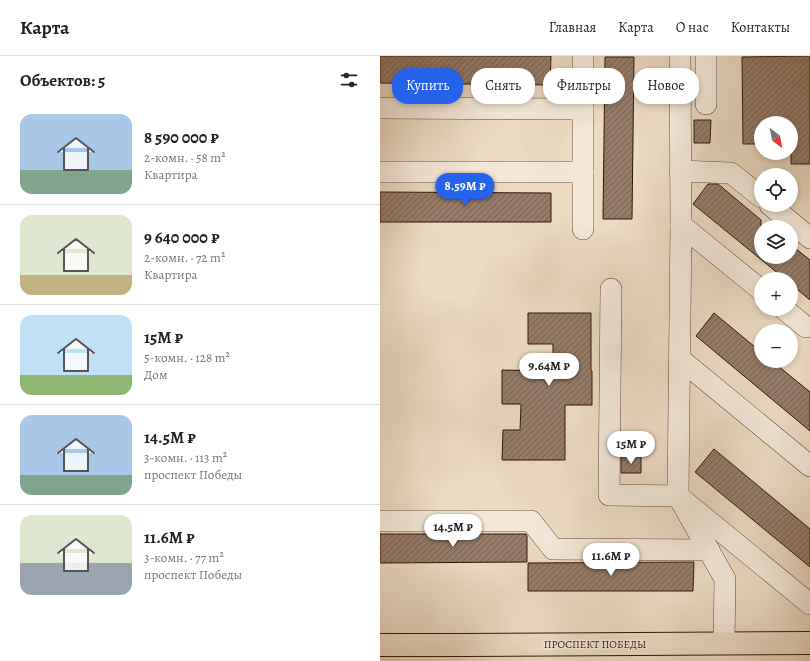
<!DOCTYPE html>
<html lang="ru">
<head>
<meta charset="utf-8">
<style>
  :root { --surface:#fff; --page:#f6f6f6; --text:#222; --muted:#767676; --line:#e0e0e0; --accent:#2563eb }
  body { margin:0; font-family:Alegreya,serif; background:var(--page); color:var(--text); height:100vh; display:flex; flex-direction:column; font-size:15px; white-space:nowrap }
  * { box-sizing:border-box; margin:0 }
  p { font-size:13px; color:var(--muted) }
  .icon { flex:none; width:22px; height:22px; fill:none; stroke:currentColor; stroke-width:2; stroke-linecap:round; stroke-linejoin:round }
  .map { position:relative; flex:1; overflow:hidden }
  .details { display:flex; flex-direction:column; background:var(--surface); width:380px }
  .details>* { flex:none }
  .banner { position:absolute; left:12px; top:12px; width:358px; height:36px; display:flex; gap:8px }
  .needle { width:26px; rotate:148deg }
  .tools { position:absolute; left:374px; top:60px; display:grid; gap:8px }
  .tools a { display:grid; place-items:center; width:44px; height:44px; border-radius:50%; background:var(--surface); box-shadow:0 2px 6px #0003; font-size:20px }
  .price { position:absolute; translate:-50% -34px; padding:0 9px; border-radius:14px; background:#fff; color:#222; font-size:13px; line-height:26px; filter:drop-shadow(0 1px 2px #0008) }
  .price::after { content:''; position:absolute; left:50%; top:24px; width:12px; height:9px; margin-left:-6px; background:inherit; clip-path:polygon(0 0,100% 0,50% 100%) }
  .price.active { background:var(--accent); color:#fff }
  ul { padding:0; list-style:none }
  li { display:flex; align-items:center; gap:12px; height:100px; padding:0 20px }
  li+li { border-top:1px solid var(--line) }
  li span { display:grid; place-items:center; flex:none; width:112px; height:80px; border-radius:12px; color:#555 }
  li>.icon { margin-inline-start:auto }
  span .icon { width:48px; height:48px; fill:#fffc; stroke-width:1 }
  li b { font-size:17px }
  h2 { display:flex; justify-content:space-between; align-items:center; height:48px; padding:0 20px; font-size:17px }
  .tag { padding:0 14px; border-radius:16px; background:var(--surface); box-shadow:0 2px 6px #0003; font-size:14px; line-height:36px }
  .tag.active { background:var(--accent); color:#fff }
  header { display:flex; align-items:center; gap:24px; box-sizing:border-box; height:56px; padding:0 20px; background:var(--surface); border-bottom:1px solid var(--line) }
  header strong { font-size:19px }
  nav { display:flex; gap:22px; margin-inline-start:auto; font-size:14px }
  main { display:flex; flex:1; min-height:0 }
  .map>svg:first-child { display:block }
  .building { fill:url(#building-hatch); stroke:#361408 }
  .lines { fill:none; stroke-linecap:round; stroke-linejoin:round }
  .minor-casing { stroke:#644636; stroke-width:22 }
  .major-casing { stroke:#361408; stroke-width:24 }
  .minor { stroke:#f3e7d7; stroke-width:21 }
  .major { stroke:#ecdac1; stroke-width:22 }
  .labels { text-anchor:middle; stroke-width:3; stroke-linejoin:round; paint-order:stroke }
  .street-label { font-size:11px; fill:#361408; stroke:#f3e7d7 }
</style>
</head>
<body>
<header>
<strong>Карта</strong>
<nav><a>Главная</a><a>Карта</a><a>О нас</a><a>Контакты</a></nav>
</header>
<main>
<section class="details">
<h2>Объектов: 5<svg class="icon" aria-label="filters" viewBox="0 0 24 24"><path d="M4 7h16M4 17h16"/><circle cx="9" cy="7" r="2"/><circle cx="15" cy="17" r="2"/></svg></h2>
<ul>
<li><span style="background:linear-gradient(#a9c7e8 70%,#7fa58c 0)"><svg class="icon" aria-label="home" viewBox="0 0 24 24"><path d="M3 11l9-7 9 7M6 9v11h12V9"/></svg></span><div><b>8 590 000 ₽</b><p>2-комн. · 58 m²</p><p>Квартира</p></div></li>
<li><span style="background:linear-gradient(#dfe7d0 75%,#c2b280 0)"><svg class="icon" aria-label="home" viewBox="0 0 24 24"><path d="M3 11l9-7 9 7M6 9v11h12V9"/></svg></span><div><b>9 640 000 ₽</b><p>2-комн. · 72 m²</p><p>Квартира</p></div></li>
<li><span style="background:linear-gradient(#bfe0f5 75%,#8fb573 0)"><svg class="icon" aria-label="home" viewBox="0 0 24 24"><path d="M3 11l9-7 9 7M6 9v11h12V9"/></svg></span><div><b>15M ₽</b><p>5-комн. · 128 m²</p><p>Дом</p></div></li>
<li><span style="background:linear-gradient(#a9c7e8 75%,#7fa58c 0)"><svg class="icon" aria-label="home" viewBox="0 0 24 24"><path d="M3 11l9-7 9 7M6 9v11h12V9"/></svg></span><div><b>14.5M ₽</b><p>3-комн. · 113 m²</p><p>проспект Победы</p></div></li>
<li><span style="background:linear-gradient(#dfe7d0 60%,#9aa5b1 0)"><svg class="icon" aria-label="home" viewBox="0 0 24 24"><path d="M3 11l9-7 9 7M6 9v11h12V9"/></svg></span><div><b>11.6M ₽</b><p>3-комн. · 77 m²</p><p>проспект Победы</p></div></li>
</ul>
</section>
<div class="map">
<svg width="430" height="605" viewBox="0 0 430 605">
  <defs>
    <pattern id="building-hatch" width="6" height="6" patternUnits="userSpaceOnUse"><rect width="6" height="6" fill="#957b68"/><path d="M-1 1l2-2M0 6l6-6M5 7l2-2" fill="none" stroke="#7a6454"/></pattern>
  </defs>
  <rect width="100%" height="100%" fill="#ecdac1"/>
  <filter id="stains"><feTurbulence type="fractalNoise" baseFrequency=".005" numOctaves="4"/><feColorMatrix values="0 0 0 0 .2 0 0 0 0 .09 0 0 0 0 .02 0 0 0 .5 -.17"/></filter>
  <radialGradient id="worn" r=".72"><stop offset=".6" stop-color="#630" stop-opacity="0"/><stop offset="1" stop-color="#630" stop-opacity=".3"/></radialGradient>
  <g class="building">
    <polygon points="0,0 171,0 170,29 0,27"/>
    <polygon points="430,0 430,108 411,108 411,67 381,67 381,88 363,88 362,1"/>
    <polygon points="225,1 254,1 252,163 223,163"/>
    <polygon points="314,64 331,64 330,87 314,87"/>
    <polygon points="328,128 338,128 381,164 381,201 411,201 411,189 430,204 430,244 411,228 411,223 405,223 313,148"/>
    <polygon points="0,136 171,137 171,166 0,166"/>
    <polygon points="148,257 211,257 211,314 212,315 212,349 185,349 185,404 122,404 123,374 140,374 141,348 122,348 122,314 173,315 173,288 148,288"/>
    <polygon points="334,257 381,296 381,305 392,305 430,336 430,375 316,280"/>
    <polygon points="334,393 430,473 430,511 315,416"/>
    <polygon points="261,400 261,417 241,417 241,401"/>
    <polygon points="0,478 146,478 147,480 147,506 0,507"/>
    <polygon points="314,506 313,535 148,535 148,507"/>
  </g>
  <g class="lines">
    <defs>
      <g id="minor">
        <polyline points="203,0 203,173"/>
        <polyline points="300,0 301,169 298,440 345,523 344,587"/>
        <polyline points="326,48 326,0"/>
        <polyline points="0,52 203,53"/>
        <polyline points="300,115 351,117 381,141"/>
        <polyline points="0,116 203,116"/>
        <polyline points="390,149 430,182"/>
        <polyline points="301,169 381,234"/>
        <polyline points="231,233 229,439 298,440 430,548"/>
        <polyline points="404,253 426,271"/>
        <polyline points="300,303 430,410"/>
        <polyline points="0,465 151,465 173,493 329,494"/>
      </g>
      <polyline id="major" points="0,589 83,589 430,587"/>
    </defs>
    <use href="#minor" class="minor-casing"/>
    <use href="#major" class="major-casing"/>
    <use href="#minor" class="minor"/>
    <use href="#major" class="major"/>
  </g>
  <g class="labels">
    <g class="street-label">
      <text x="215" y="592">ПРОСПЕКТ ПОБЕДЫ</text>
    </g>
  </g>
  <rect width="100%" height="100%" filter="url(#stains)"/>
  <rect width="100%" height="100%" fill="url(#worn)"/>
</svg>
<div class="tools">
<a><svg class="needle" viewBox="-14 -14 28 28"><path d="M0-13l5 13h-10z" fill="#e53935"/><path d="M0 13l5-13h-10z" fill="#767676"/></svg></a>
<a><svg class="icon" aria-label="locate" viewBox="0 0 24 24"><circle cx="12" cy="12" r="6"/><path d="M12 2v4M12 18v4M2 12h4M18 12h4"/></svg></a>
<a><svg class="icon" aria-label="layers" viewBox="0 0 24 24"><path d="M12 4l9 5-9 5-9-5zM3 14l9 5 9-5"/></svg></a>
<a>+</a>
<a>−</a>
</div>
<b class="price active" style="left:85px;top:151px">8.59M ₽</b>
<b class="price" style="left:169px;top:331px">9.64M ₽</b>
<b class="price" style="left:251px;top:409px">15M ₽</b>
<b class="price" style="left:73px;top:492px">14.5M ₽</b>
<b class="price" style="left:231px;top:521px">11.6M ₽</b>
<div class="banner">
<a class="tag active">Купить</a>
<a class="tag">Снять</a>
<a class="tag">Фильтры</a>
<a class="tag">Новое</a>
</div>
</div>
</main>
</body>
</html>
